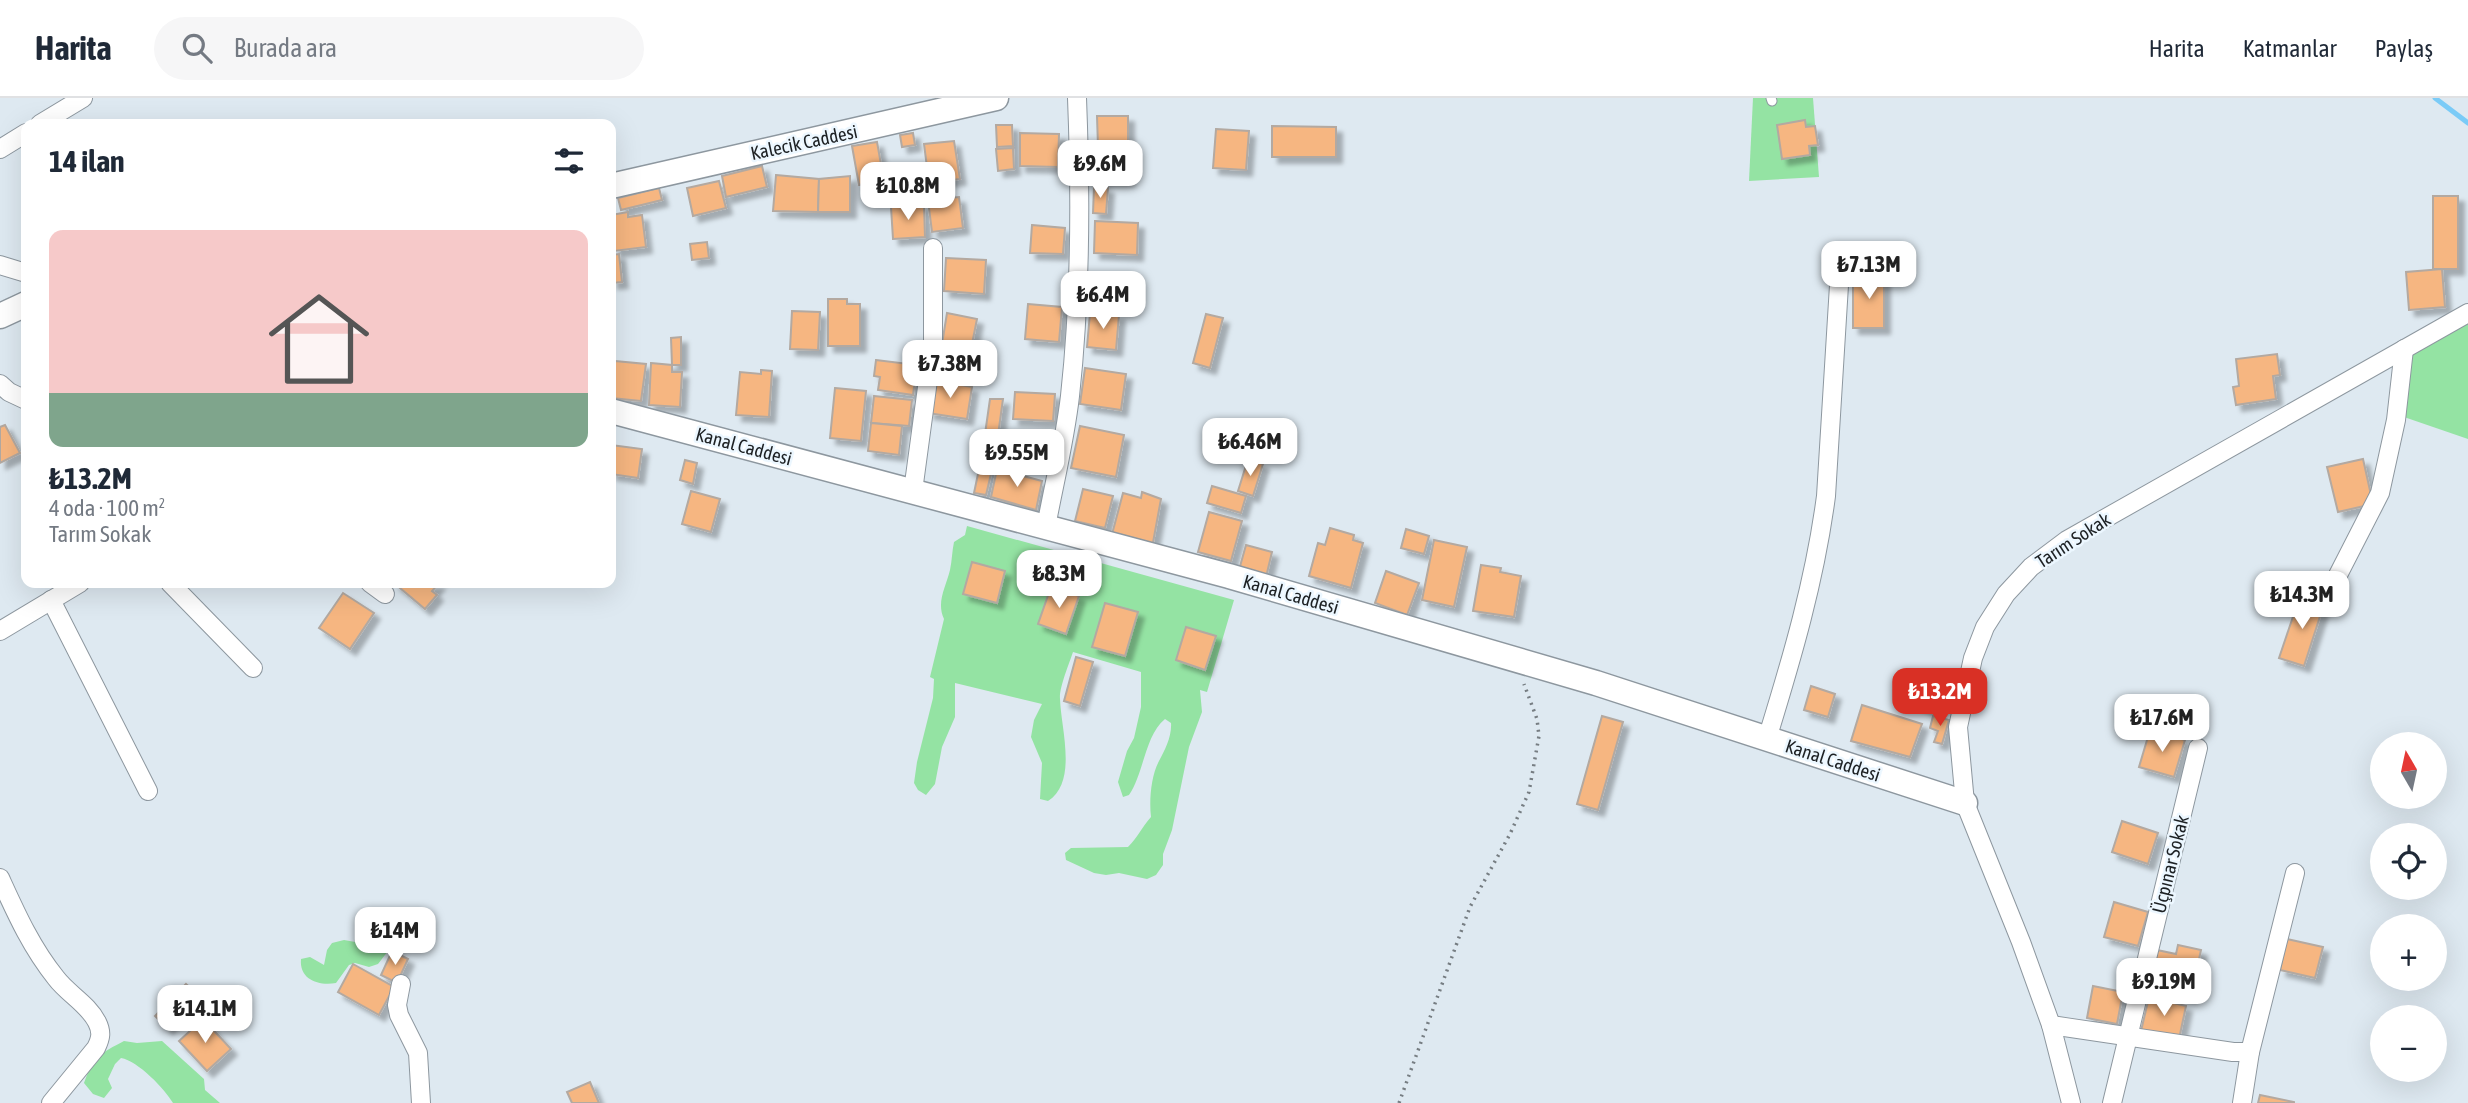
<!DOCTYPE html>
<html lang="tr">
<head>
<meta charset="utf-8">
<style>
  :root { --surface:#fff; --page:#f6f6f7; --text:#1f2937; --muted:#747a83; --line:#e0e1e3; --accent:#d93025 }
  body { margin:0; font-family:"Asap Condensed",sans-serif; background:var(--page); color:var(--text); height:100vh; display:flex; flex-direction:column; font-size:26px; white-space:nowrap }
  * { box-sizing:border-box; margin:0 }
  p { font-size:23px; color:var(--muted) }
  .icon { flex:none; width:38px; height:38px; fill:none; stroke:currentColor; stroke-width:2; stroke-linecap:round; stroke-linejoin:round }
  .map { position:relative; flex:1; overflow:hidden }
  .side { position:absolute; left:21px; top:21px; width:595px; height:469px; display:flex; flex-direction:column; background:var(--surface); border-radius:14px; box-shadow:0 7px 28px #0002 }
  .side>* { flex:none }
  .needle { width:46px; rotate:351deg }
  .buttons { position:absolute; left:2370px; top:634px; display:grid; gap:14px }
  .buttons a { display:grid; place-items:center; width:77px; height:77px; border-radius:50%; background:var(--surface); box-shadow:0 7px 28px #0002; font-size:35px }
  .price { position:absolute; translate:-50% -60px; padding:0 16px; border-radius:14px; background:#fff; color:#222; font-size:23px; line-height:46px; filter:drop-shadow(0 2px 4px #0008) }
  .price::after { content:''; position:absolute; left:50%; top:42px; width:21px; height:16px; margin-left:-10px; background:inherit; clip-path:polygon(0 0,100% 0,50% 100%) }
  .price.selected { background:var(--accent); color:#fff }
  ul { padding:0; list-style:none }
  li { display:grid; align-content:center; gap:14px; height:371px; padding:0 28px }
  li span { display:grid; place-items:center; height:217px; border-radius:14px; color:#555 }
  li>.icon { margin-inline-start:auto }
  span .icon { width:126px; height:126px; fill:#fffc; stroke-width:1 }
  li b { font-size:30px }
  h2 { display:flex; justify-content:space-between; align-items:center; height:84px; padding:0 28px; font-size:30px }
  header { display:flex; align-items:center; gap:42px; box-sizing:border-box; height:98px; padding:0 35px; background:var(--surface); border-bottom:2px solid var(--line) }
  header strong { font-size:33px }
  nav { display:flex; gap:38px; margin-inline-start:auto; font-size:24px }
  .search { width:490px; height:63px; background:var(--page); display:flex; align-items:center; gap:18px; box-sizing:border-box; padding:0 24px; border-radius:38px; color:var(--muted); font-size:26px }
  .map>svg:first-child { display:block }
  .green { fill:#94e3a3 }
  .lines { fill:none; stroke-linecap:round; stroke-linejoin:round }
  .stream { stroke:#7acbf7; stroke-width:5 }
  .building { fill:#f6b681; stroke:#b3a9a1; stroke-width:2; filter:url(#shadow) }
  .lane-casing { stroke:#8d979f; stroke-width:11 }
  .street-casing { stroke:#8d979f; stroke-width:20 }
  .secondary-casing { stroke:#8d979f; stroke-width:27 }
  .path { stroke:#767d82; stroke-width:3.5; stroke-dasharray:2 5; stroke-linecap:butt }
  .lane { stroke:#fff; stroke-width:9 }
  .street { stroke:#fff; stroke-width:18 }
  .secondary { stroke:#fff; stroke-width:24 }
  .labels { text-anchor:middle; stroke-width:5; stroke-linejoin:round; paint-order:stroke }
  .street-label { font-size:19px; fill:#1d2124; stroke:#ecf7ff }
</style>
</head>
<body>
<header>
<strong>Harita</strong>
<div class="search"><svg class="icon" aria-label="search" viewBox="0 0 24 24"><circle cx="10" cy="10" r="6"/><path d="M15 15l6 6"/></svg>Burada ara</div>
<nav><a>Harita</a><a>Katmanlar</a><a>Paylaş</a></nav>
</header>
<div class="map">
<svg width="2468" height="1005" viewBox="0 0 2468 1005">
  <defs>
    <filter id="shadow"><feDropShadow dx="6" dy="6" stdDeviation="2" flood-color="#0004"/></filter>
  </defs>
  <rect width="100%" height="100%" fill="#dee9f1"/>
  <g class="green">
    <polygon points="1753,0 1813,0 1819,79 1749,83"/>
    <polygon points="2468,225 2468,341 2404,319 2412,256"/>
    <path d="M967 428 1234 502 1207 594 1200 592 1202 614 1189 649 1172 732 1163 756V767L1156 777 1147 781 1119 775 1106 777 1094 775 1066 762 1065 755 1071 750 1128 749C1138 739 1142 729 1151 719 1149 702 1151 678 1159 663 1165 652 1172 638 1171 625L1165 621C1145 637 1144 675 1129 697L1123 699 1118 684 1127 653 1134 640 1141 609V574L1073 554C1069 566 1059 590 1060 601 1061 631 1078 684 1048 703L1040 701 1042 665 1031 639 1034 622 1042 606 955 585V619L942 649 935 686 926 697 918 692 914 685 917 664 933 600 934 581 930 579 944 521C936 504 946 489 950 472 952 463 952 453 954 444L965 437Z"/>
    <path d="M344 842 372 847 388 853 378 866 369 869 355 865 349 867 336 885C319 888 299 882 301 861L310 859 324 867 327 852 332 845Z"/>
    <path d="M124 943 137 945 162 943 204 981 205 992 220 1005H173C165 991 138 963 121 960L115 966 108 981 112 990 104 1000 93 996 84 985C93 959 101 955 124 943Z"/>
  </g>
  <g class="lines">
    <polyline class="stream" points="2435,0 2468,25"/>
  </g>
  <g class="building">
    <polygon points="1097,18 1128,18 1128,49 1098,49"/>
    <polygon points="1805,22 1806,29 1815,28 1818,47 1809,48 1810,57 1782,61 1777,27"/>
    <polygon points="996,27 1012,27 1013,48 997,49"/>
    <polygon points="1272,28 1336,29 1336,59 1272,59"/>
    <polygon points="1216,31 1249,33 1246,72 1213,70"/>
    <polygon points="913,35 915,47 902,49 900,37"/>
    <polygon points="1020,35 1059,36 1058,69 1020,68"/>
    <polygon points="954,43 960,81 929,85 924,46"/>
    <polygon points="877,44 884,83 859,87 852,48"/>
    <polygon points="1013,50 1014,71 998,73 996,51"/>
    <polygon points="1128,55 1128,82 1100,82 1100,56"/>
    <polygon points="762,68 767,89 726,99 722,78"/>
    <polygon points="776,77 819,81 818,114 773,113"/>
    <polygon points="850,78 850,114 818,114 819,81"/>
    <polygon points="719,83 726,110 693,118 687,90"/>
    <polygon points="1094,89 1108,90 1106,116 1093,115"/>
    <polygon points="659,90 662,102 621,112 618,100"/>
    <rect x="2433" y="98" width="25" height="73"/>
    <polygon points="959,99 963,130 932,134 928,102"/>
    <polygon points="924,107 925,139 893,141 891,109"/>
    <polygon points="628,114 628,119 642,117 646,149 614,153 611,117"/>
    <polygon points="1095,123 1138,125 1137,157 1094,155"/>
    <polygon points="1032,127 1065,130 1063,156 1030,155"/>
    <polygon points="707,144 709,160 692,162 690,146"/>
    <polygon points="619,156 622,184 612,185 611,157"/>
    <polygon points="946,160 986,162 984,196 944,193"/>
    <polygon points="2442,171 2445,209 2409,212 2406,174"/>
    <polygon points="1866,174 1884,174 1884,230 1853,230 1853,181 1867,181"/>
    <polygon points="828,201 847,201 847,206 860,206 860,248 828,248"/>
    <polygon points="1028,206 1062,209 1059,244 1025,241"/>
    <polygon points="792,213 820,214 818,252 790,251"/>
    <polygon points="947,215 977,221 971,251 942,246"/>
    <polygon points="1090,215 1119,217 1116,252 1087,249"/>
    <polygon points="1206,216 1223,220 1210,270 1193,265"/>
    <polygon points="681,239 681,267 672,267 671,240"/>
    <polygon points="2277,256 2280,277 2273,278 2276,301 2236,307 2233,289 2239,288 2236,261"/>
    <polygon points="939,257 964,262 960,283 935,279"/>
    <polygon points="876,262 917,267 913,297 878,292 880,279 874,278"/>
    <polygon points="615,263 646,266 641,303 611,300"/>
    <polygon points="651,265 672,267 672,274 682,274 680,309 649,307"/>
    <polygon points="1085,270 1126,276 1121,312 1080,306"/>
    <polygon points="761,272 772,273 769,319 736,317 740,274 761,276"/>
    <polygon points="933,282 972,289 967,321 928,315"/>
    <polygon points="835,290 866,293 861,343 830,340"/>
    <polygon points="1015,294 1055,296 1053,323 1013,321"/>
    <polygon points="874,298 912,302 909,328 871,325"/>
    <polygon points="990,301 1003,301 995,359 982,357"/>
    <polygon points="871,325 902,328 899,357 868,353"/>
    <polygon points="5,327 20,355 0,365 0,329"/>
    <polygon points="1080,328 1124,337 1116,379 1071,370"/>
    <polygon points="611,347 642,351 638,380 611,376"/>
    <polygon points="982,357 995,359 986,397 974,395"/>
    <polygon points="1248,361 1263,366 1253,398 1238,393"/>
    <polygon points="2363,361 2373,406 2338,414 2327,369"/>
    <polygon points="685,362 697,365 693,386 680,382"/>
    <polygon points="997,371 1042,383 1036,412 991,399"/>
    <polygon points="1212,388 1246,398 1241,415 1207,405"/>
    <polygon points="1083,391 1113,398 1105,430 1075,423"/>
    <polygon points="691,393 720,401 711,434 682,426"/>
    <polygon points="1142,394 1161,401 1152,450 1111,440 1123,395 1141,400"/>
    <polygon points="1209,414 1242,423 1231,463 1198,454"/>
    <polygon points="1330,430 1354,437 1353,442 1363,445 1351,490 1309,478 1318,445 1325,447"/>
    <polygon points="1406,431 1429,438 1424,456 1401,450"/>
    <polygon points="1434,442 1467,449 1454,509 1422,502"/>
    <polygon points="1246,447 1272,454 1266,479 1239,472"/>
    <polygon points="972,464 1005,473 997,505 963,496"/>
    <polygon points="1481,467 1501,470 1500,474 1521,478 1514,519 1473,513"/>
    <polygon points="1386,473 1419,485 1407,517 1375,505"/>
    <polygon points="394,485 439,485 432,493 437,497 425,511"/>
    <polygon points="1051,489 1079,498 1066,536 1038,526"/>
    <polygon points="343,495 374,515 350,551 319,530"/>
    <polygon points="2300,498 2324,506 2304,568 2279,560"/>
    <polygon points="1105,505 1138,514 1125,558 1092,549"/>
    <polygon points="1186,529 1216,538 1205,572 1176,562"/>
    <polygon points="1076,559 1093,564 1080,608 1064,603"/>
    <polygon points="1925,579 1946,585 1938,613 1916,607"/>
    <polygon points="1811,588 1835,596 1828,619 1804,612"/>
    <polygon points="1862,607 1922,626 1910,659 1851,643"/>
    <polygon points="1602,618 1623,624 1598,712 1577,706"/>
    <polygon points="1933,618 1949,622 1942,646 1934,644 1938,633 1930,630"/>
    <polygon points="2150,632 2185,642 2174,679 2139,669"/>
    <polygon points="2122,723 2158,735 2148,766 2112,754"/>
    <polygon points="2114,804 2148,814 2138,848 2104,839"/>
    <polygon points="2287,841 2323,849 2315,880 2280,872"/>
    <polygon points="2178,847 2201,852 2191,898 2150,890 2157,852 2176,856"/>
    <polygon points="392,853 408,861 397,885 381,877"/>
    <polygon points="353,866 394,889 379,917 338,894"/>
    <polygon points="186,886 199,898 167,930 155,918"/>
    <polygon points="2093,888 2123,894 2117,926 2087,920"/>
    <polygon points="2149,899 2186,908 2179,941 2141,933"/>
    <polygon points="203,921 231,951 207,973 179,943"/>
    <polygon points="590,984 599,1005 572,1005 567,994"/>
    <polygon points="2260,997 2294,1004 2294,1005 2258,1005"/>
  </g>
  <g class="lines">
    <defs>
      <polyline id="lane" points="1771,0 1772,3"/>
      <g id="street">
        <polyline points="40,26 83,0"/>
        <polyline points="0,51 26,35"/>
        <polyline points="0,167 26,175"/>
        <polyline points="0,286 9,294 26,302"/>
        <polyline points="913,393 933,245 933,150"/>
        <path d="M1046 429C1054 386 1065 342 1070 298 1081 198 1081 100 1077 0"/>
        <polyline points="2338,477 2380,395 2396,322 2404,251"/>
        <polyline points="170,485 253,570"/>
        <polyline points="370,485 385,496"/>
        <polyline points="51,502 148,693"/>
        <polyline points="0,533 80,485"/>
        <path d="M1767 641C1792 560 1815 482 1826 398L1840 171"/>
        <path d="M0 780C16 815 31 849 56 880 68 896 88 906 97 924 102 934 101 940 96 950L51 1005"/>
        <polyline points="401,886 397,907 399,917 418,955 421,1005"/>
        <polyline points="2051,927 2233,954 2250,954 2295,775"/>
        <polyline points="2071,1005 2051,927 2021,844 1965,705 1958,629 1973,560 1985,529 2006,496 2031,469 2067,442 2468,215"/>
        <polyline points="2112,1005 2198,650"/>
        <polyline points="2242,1005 2250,954"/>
      </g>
      <g id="secondary">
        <polyline points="611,88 996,0"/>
        <polyline points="0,218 26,206"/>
        <polyline points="611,313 1229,478 1596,585 1965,705"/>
      </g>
    </defs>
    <use href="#lane" class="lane-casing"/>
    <use href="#street" class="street-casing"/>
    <use href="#secondary" class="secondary-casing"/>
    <polyline class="path" points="1399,1005 1470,809 1510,736 1529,694 1539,638 1537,621 1524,586"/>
    <use href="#lane" class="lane"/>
    <use href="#street" class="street"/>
    <use href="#secondary" class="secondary"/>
  </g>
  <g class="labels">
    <g class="street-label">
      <text transform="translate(804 44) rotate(-12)" y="7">Kalecik Caddesi</text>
      <text transform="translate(744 348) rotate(15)" y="7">Kanal Caddesi</text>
      <text transform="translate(2073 442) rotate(-33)" y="7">Tarım Sokak</text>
      <text transform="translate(1291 496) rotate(16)" y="7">Kanal Caddesi</text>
      <text transform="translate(1833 662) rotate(18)" y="7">Kanal Caddesi</text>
      <text transform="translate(2170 766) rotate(-76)" y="7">Üçpınar Sokak</text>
    </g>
  </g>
</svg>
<div class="buttons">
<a><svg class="needle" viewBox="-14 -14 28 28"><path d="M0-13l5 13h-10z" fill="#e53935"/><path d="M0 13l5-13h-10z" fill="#747a83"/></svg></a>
<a><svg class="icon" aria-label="locate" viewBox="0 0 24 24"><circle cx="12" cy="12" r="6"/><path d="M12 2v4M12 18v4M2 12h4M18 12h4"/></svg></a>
<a>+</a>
<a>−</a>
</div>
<b class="price" style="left:1100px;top:102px">₺9.6M</b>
<b class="price" style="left:908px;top:124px">₺10.8M</b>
<b class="price" style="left:1869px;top:203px">₺7.13M</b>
<b class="price" style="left:1103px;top:233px">₺6.4M</b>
<b class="price" style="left:950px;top:302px">₺7.38M</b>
<b class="price" style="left:1250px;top:380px">₺6.46M</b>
<b class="price" style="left:1017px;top:391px">₺9.55M</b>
<b class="price" style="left:1059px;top:512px">₺8.3M</b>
<b class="price" style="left:2302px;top:533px">₺14.3M</b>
<b class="price selected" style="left:1940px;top:630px">₺13.2M</b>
<b class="price" style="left:2162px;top:656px">₺17.6M</b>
<b class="price" style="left:395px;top:869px">₺14M</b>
<b class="price" style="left:2164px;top:920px">₺9.19M</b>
<b class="price" style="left:205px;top:947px">₺14.1M</b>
<section class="side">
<h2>14 ilan<svg class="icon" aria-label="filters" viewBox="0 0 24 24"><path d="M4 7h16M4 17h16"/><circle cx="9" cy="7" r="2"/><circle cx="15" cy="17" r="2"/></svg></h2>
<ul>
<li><span style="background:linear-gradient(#f6c9c9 75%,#7fa58c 0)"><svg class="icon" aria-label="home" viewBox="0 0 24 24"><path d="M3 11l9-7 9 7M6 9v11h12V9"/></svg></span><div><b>₺13.2M</b><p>4 oda · 100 m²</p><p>Tarım Sokak</p></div></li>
</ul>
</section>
</div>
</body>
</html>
